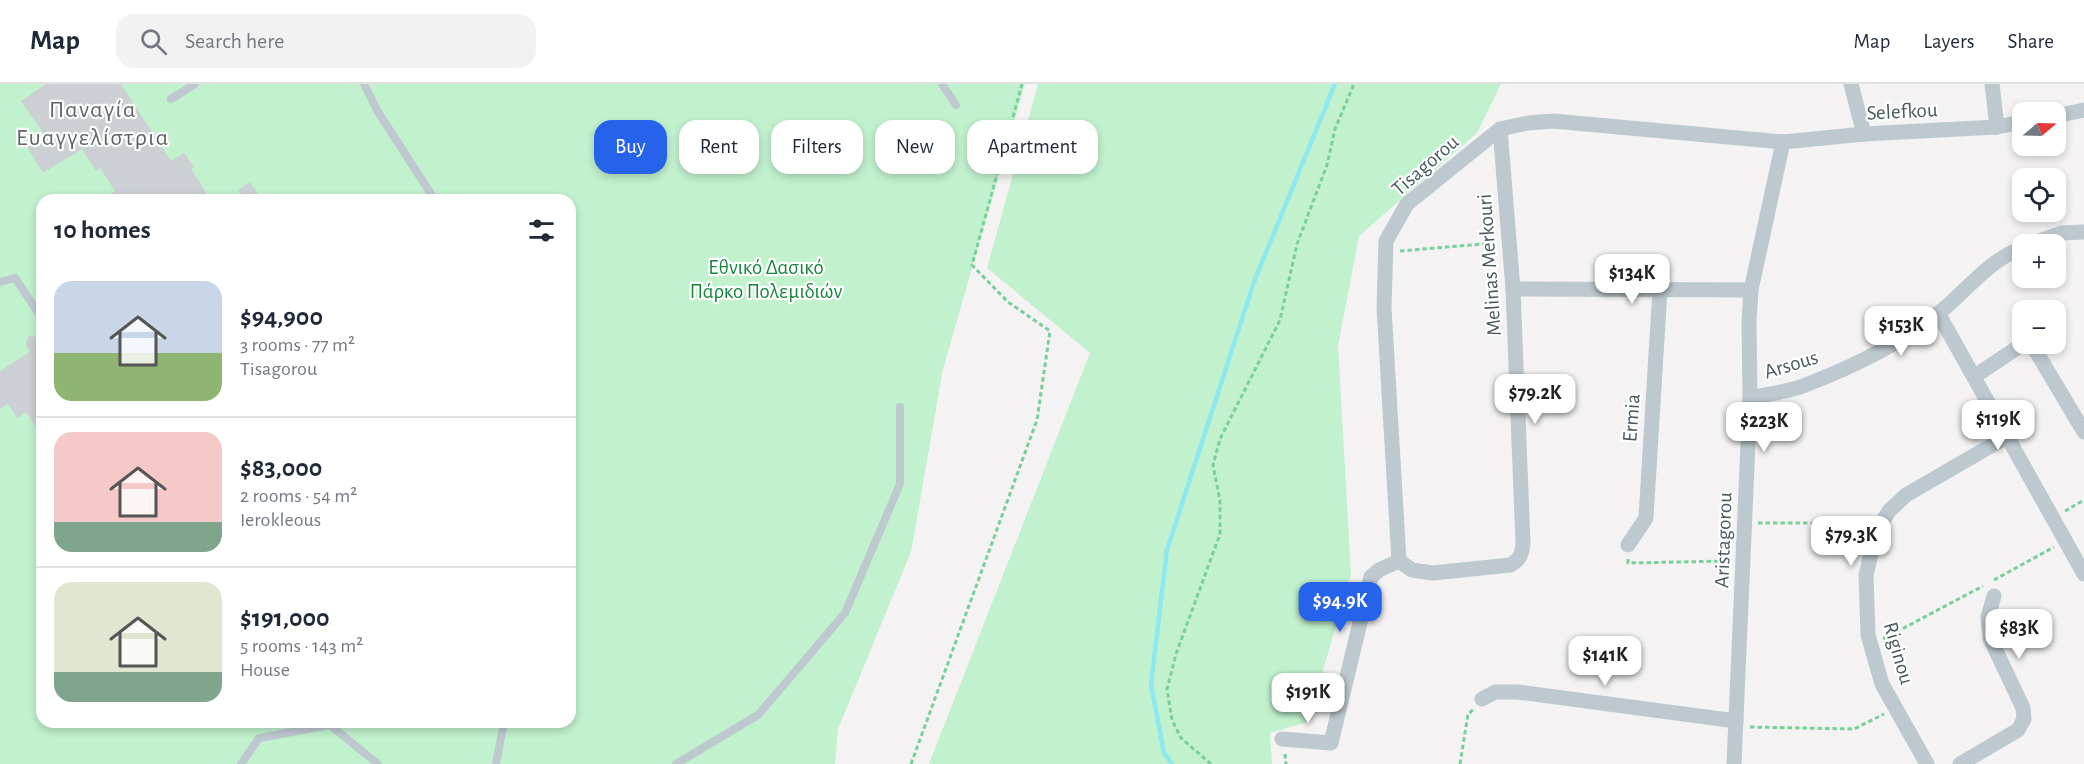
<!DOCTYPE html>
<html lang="en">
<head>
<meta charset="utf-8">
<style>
  :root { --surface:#fff; --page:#f2f2f3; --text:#1f2937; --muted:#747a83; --line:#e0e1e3; --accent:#2563eb }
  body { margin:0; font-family:"Alegreya Sans",sans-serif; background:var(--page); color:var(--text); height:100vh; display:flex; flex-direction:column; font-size:22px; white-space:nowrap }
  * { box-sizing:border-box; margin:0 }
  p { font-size:20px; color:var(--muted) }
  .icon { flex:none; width:33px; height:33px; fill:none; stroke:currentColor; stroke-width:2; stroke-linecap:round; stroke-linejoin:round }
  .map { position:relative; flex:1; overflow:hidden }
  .drawer { position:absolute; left:36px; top:110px; width:540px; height:534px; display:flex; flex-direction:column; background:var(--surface); border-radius:18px; box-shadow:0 3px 9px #0003 }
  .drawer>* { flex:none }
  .guide { position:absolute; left:594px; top:36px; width:570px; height:54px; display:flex; gap:12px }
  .needle { width:39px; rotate:71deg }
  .buttons { position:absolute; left:2012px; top:18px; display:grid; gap:12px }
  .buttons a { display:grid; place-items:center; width:54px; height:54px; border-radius:12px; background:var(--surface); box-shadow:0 3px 9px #0003; font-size:30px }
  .price { position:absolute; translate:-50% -51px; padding:0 14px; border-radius:12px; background:#fff; color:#222; font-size:20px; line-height:39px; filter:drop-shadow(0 2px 3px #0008) }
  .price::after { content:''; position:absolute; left:50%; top:36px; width:18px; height:14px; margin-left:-9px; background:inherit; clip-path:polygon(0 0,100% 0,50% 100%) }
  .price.selected { background:var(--accent); color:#fff }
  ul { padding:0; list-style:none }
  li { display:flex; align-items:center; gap:18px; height:150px; padding:0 18px }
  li+li { border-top:2px solid var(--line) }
  li span { display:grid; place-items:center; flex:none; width:168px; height:120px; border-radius:18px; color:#555 }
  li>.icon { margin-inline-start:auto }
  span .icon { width:72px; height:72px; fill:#fffc; stroke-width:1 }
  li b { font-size:26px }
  h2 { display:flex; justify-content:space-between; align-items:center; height:72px; padding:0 18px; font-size:26px }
  .chip { padding:0 21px; border-radius:18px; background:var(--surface); box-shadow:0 3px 9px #0003; font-size:21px; line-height:54px }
  .chip.selected { background:var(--accent); color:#fff }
  header { display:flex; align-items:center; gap:36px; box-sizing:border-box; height:84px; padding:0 30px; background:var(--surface); border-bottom:2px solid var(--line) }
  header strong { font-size:28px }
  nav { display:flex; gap:33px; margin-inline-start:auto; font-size:21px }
  .search { width:420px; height:54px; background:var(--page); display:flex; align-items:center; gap:15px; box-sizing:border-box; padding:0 21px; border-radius:18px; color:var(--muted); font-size:22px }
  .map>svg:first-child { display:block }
  .green { fill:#c1f1cd; fill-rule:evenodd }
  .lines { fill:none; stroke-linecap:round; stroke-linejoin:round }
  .stream { stroke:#8ee8ef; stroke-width:4.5 }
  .building { fill:#ccd0d4 }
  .path { stroke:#78d099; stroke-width:3; stroke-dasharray:4.5 3; stroke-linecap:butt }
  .service { stroke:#bdc9cf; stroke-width:8 }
  .minor { stroke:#bdc9cf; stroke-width:15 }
  .labels { text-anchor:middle; stroke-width:4.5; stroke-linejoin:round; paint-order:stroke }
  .street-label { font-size:21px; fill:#495960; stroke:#fff }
  .park-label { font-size:21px; fill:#16863f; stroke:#fff }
  .quarter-label { font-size:24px; letter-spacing:1.5px; fill:#5e6467; stroke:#fff }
</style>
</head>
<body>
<header>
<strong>Map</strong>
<div class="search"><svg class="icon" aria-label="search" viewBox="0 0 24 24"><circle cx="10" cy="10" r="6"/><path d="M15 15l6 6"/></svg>Search here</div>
<nav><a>Map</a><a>Layers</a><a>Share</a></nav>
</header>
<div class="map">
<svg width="2084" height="680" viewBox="0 0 2084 680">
  <rect width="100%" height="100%" fill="#f4f2f3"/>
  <g class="green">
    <path d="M0 0H1025L943 285 911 468 838 645 835 680H0ZM42 116H570V638H42Z"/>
    <polygon points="1038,0 1501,0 1477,49 1359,152 1338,262 1351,490 1308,638 1270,649 1272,680 929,680 1090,269 987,184"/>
  </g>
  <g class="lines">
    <polyline class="stream" points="1172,680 1164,669 1151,600 1167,466 1254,198 1335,0"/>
  </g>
  <g class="building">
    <polygon points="46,0 121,0 171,77 184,69 194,83 191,85 211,116 102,116 115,107 100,84 96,87 82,65 43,89 26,61 44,50 21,17"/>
    <polygon points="250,98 262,116 244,116 238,106"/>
    <polygon points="28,252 38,253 42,260 42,352 26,328 18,334 8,320 0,325 0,287 30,268 26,261"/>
  </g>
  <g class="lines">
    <g class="path">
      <polyline points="1400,167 1495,159"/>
      <polyline points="2065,427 2084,416"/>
      <polyline points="1758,439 1826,439 1861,449"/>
      <polyline points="1628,475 1628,479 1728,477"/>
      <polyline points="1994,496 2054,463"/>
      <polyline points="1883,555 1983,502"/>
      <polyline points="1750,643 1854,645 1884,630"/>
      <polyline points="1285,670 1286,680"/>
      <polyline points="911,680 1037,336 1050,247 1008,218 972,181 1022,0"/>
      <polyline points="1211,680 1181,654 1172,636 1167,605 1176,570 1220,450 1220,417 1213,381 1220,355 1280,236 1297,160 1327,81 1335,45 1354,0"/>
      <polyline points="1460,680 1468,630 1474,625"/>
    </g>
    <g class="service">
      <polyline points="364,0 378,28 435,116"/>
      <polyline points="942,0 956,21"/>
      <polyline points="171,15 195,0"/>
      <polyline points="0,198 15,194 42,234"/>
      <polyline points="241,680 259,654 330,641 378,680"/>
      <polyline points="496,680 504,638"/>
      <polyline points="676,680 758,631 845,529 900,400 900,323"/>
    </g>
    <g class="minor">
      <polyline points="1851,0 1864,50"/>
      <polyline points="1992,0 1997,43"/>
      <polyline points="2055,32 2084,26"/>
      <polyline points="2030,160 2062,149 2084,148"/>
      <polyline points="1513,205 1751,206"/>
      <polyline points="1938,229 2084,490"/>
      <polyline points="2028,260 2031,260 2037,269 2084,348"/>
      <polyline points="1975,292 2023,260"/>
      <path d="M1750 314C1767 310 1787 308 1803 302 1850 284 1901 260 1940 228 1967 206 1989 176 2022 164"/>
      <polyline points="1628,461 1646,434 1660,205"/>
      <polyline points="1399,477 1384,224 1386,157 1407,120 1500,45 1528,39 1553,37 1783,58 1864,50 1997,43 2022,38"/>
      <path d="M1399 477 1412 486 1433 489 1510 481C1520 476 1522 470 1523 459L1513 205 1500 45"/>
      <polyline points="1482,615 1495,608 1518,608 1736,637"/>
      <polyline points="1282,655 1331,659 1371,493 1379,486 1399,477"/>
      <polyline points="1734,680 1750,314 1749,237 1751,206 1783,58"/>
      <polyline points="1927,680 1882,600 1868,551 1866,491 1876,449 1889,427 1906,411 2008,352"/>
      <polyline points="1960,680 2018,646 2024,635 2023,624 1990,554 1988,533 1994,512"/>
    </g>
  </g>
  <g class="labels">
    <g class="street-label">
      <text transform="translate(1902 27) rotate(-3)" y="7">Selefkou</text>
      <text transform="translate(1425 81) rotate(-41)" y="7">Tisagorou</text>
      <text transform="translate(1489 181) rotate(-94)" y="7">Melinas Merkouri</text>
      <text transform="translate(1791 280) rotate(-17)" y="7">Arsous</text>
      <text transform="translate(1631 334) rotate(-86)" y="7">Ermia</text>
      <text transform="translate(1723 456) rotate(-88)" y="7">Aristagorou</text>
      <text transform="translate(1899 569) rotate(74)" y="7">Riginou</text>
    </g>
    <g class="park-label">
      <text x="766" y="190">Εθνικό Δασικό<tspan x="766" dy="24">Πάρκο Πολεμιδιών</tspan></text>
    </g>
    <g class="quarter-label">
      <text x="93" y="33">Παναγία<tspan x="93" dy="28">Ευαγγελίστρια</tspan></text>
    </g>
  </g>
</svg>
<div class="buttons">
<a><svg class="needle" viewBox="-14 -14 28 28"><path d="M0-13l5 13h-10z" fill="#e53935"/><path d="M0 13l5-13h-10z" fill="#747a83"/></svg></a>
<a><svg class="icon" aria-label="locate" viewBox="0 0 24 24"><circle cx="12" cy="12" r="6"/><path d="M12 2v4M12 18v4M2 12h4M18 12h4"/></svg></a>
<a>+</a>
<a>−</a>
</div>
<b class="price" style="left:1632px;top:221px">$134K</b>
<b class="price" style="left:1901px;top:273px">$153K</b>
<b class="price" style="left:1535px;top:341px">$79.2K</b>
<b class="price" style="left:1998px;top:367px">$119K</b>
<b class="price" style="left:1764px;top:369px">$223K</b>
<b class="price" style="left:1851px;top:483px">$79.3K</b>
<b class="price selected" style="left:1340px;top:549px">$94.9K</b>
<b class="price" style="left:2019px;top:576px">$83K</b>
<b class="price" style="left:1605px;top:603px">$141K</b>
<b class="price" style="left:1308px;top:640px">$191K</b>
<div class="guide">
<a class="chip selected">Buy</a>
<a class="chip">Rent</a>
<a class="chip">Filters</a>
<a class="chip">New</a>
<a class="chip">Apartment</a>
</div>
<section class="drawer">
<h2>10 homes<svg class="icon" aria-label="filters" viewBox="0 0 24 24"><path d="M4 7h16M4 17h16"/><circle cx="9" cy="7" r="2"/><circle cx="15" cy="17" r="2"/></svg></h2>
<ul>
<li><span style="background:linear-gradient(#c9d6e8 60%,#8fb573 0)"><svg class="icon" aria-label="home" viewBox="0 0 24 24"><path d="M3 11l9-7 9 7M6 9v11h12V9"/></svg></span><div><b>$94,900</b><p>3 rooms · 77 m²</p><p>Tisagorou</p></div></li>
<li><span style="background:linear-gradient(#f6c9c9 75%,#7fa58c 0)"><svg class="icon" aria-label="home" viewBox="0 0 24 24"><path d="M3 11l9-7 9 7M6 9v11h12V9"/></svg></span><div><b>$83,000</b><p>2 rooms · 54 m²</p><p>Ierokleous</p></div></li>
<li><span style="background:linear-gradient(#dfe7d0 75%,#7fa58c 0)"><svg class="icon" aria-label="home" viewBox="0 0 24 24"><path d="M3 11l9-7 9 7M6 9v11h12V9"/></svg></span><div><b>$191,000</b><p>5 rooms · 143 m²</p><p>House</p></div></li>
</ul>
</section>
</div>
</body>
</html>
